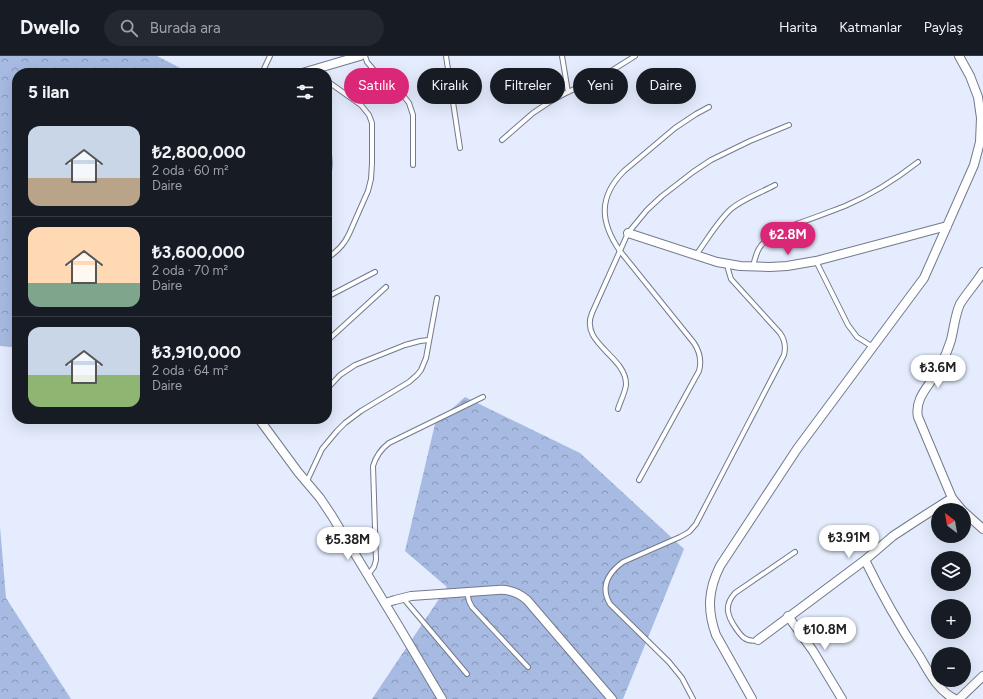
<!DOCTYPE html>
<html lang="tr">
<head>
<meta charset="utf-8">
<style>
  :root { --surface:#171b24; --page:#242831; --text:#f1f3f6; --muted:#9ea1a6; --line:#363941; --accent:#db2777 }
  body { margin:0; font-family:Figtree,sans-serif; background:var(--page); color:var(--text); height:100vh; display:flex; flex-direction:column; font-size:15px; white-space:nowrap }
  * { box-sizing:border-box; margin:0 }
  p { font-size:13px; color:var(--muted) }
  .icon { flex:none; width:22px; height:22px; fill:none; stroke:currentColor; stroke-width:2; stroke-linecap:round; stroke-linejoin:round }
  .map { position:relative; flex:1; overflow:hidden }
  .sheet { position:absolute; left:12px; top:12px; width:320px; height:356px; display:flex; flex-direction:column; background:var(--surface); border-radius:16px; box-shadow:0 4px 16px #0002 }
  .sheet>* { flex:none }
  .banner { position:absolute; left:344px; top:12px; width:380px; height:36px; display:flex; gap:8px }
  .needle { width:26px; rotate:329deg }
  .controls { position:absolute; left:931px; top:447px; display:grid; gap:8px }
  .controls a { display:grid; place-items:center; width:40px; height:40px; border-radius:50%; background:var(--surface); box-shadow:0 4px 16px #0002; font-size:20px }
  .price { position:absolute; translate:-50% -34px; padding:0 9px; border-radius:14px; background:#fff; color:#222; font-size:13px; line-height:26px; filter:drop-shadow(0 1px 2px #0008) }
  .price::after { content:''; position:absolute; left:50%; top:24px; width:12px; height:9px; margin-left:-6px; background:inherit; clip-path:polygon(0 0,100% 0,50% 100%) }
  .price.selected { background:var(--accent); color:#fff }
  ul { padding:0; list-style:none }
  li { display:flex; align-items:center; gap:12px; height:100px; padding:0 16px }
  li+li { border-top:1px solid var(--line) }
  li span { display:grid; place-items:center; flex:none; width:112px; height:80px; border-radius:12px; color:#555 }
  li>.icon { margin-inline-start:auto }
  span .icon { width:48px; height:48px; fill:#fffc; stroke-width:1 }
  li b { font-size:17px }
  h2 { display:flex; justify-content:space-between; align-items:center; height:48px; padding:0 16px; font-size:17px }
  .pill { padding:0 14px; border-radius:18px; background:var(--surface); box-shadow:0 4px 16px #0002; font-size:14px; line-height:36px }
  .pill.selected { background:var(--accent); color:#fff }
  header { display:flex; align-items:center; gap:24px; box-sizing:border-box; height:56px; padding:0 20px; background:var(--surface); border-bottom:1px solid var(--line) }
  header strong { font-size:19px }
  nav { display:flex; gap:22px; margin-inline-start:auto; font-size:14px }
  .search { width:280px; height:36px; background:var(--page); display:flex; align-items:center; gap:10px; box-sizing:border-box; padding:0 14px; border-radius:22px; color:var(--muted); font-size:15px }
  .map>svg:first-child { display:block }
  .forest { fill:url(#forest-crowns) }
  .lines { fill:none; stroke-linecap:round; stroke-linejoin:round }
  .service-casing { stroke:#727a8d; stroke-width:6 }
  .minor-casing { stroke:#727a8d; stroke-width:10 }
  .service { stroke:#fff; stroke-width:4 }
  .minor { stroke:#fff; stroke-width:8 }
</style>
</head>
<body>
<header>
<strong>Dwello</strong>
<div class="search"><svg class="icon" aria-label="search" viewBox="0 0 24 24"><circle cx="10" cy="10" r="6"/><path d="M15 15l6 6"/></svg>Burada ara</div>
<nav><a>Harita</a><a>Katmanlar</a><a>Paylaş</a></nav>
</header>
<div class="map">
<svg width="983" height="643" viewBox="0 0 983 643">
  <defs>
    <pattern id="forest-crowns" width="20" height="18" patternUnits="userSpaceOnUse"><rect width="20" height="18" fill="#a7bae2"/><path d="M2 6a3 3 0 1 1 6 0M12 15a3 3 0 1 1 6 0" fill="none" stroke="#8898b8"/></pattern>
  </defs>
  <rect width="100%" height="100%" fill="#e4ecfd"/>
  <g class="forest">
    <polygon points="0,0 157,0 188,16 188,17 17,17 17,293 11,291 0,290"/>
    <polygon points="465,341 580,397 684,493 623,643 372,643 447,531 405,495 435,368"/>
    <polygon points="0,471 6,542 71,643 0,643"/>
  </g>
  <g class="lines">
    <defs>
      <g id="service">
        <polyline points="365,0 367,6 373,13 399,34 409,47 413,59 413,109"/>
        <polyline points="446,0 460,92"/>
        <polyline points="562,0 568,36"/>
        <polyline points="262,17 270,0"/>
        <path d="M327 25 361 49 369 59 372 67V107L371 123 368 135 349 178C344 189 337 196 327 202"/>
        <path d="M327 83C330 98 331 113 327 127"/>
        <polyline points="502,84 533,57 551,45 562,39 611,15 635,0"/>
        <path d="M696 199C707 184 717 166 731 153 743 143 760 137 775 129"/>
        <polyline points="816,205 848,269 857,281 873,291"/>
        <path d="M753 211C756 196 759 189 771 180 779 173 789 171 799 167 814 162 829 156 845 150 871 139 895 124 918 106"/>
        <polyline points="327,241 375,216"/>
        <polyline points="327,285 386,231"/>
        <polyline points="327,333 340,319 355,309 405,289 420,285 429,284"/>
        <path d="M618 353C620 346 625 337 626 329 627 300 579 288 592 257L628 177 647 154 662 140 693 116 711 104 750 85 789 69"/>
        <path d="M639 424 699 315C702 304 700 296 694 287L620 195C600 166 598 141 624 115L675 72 696 58 709 51"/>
        <polyline points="307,425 322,393 337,375 345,367 361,355 409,326 417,319 421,314 426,302 437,242"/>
        <path d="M368 519 374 511 376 504 373 410C376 400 381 393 389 387L483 341"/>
        <polyline points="467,536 469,545 472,551 528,611"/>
        <polyline points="403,542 467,618"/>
        <path d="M758 584C746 587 741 580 735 571 727 559 724 549 735 537L795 496"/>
        <path d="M693 643 682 622 669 606 610 548C600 531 608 517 623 506L680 481 689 476 696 468 784 299C786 291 785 284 780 277L731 223 728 213V208"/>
      </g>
      <g id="minor">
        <polyline points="302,17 360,0"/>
        <polyline points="628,177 717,206 740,210 770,211 787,210 816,205 947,170"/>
        <polyline points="259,363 298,416 320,442 332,460 398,569 442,643"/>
        <path d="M962 454 952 442 918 361C914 341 931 329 939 312 944 303 948 294 951 284 954 272 955 259 960 248 967 237 976 227 983 216"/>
        <polyline points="964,456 983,473"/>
        <path d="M865 504C881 537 899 569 920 601 929 616 938 635 955 643"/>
        <path d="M385 547 395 544 411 540 497 534C509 533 518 536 527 544L612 643"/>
        <polyline points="788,560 813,595 842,643"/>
        <polyline points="758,584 865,504 893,480 919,463 952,442"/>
        <path d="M752 643 716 579C707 554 708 534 720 510L797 393 924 222 974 109 980 86 981 62 978 41 970 20 959 0"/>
        <polyline points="959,643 983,620"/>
      </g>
    </defs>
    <use href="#service" class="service-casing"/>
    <use href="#minor" class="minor-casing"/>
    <use href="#service" class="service"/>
    <use href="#minor" class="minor"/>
  </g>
</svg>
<div class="controls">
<a><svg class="needle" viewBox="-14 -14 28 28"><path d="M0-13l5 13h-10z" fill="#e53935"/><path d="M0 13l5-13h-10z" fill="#9ea1a6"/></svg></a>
<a><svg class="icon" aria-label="layers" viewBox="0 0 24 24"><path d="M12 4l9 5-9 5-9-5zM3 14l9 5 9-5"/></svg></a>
<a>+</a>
<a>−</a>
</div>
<b class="price selected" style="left:788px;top:200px">₺2.8M</b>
<b class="price" style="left:938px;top:333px">₺3.6M</b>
<b class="price" style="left:849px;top:503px">₺3.91M</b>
<b class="price" style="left:348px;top:505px">₺5.38M</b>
<b class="price" style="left:825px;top:595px">₺10.8M</b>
<div class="banner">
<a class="pill selected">Satılık</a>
<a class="pill">Kiralık</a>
<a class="pill">Filtreler</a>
<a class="pill">Yeni</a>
<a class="pill">Daire</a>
</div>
<section class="sheet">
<h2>5 ilan<svg class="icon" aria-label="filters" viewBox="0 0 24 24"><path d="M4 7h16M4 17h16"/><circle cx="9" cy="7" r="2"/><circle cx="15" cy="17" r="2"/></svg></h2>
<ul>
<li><span style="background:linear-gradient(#c9d6e8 65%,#b9a48a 0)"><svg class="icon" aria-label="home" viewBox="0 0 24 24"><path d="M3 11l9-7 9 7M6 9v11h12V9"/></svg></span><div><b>₺2,800,000</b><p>2 oda · 60 m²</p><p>Daire</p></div></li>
<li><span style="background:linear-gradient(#ffd9b3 70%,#7fa58c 0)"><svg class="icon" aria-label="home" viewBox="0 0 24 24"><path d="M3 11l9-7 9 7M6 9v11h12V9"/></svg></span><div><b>₺3,600,000</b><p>2 oda · 70 m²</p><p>Daire</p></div></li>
<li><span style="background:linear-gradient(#c9d6e8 60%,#8fb573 0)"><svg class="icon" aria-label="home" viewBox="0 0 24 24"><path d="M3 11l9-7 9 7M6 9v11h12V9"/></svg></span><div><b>₺3,910,000</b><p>2 oda · 64 m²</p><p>Daire</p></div></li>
</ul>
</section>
</div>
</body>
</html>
